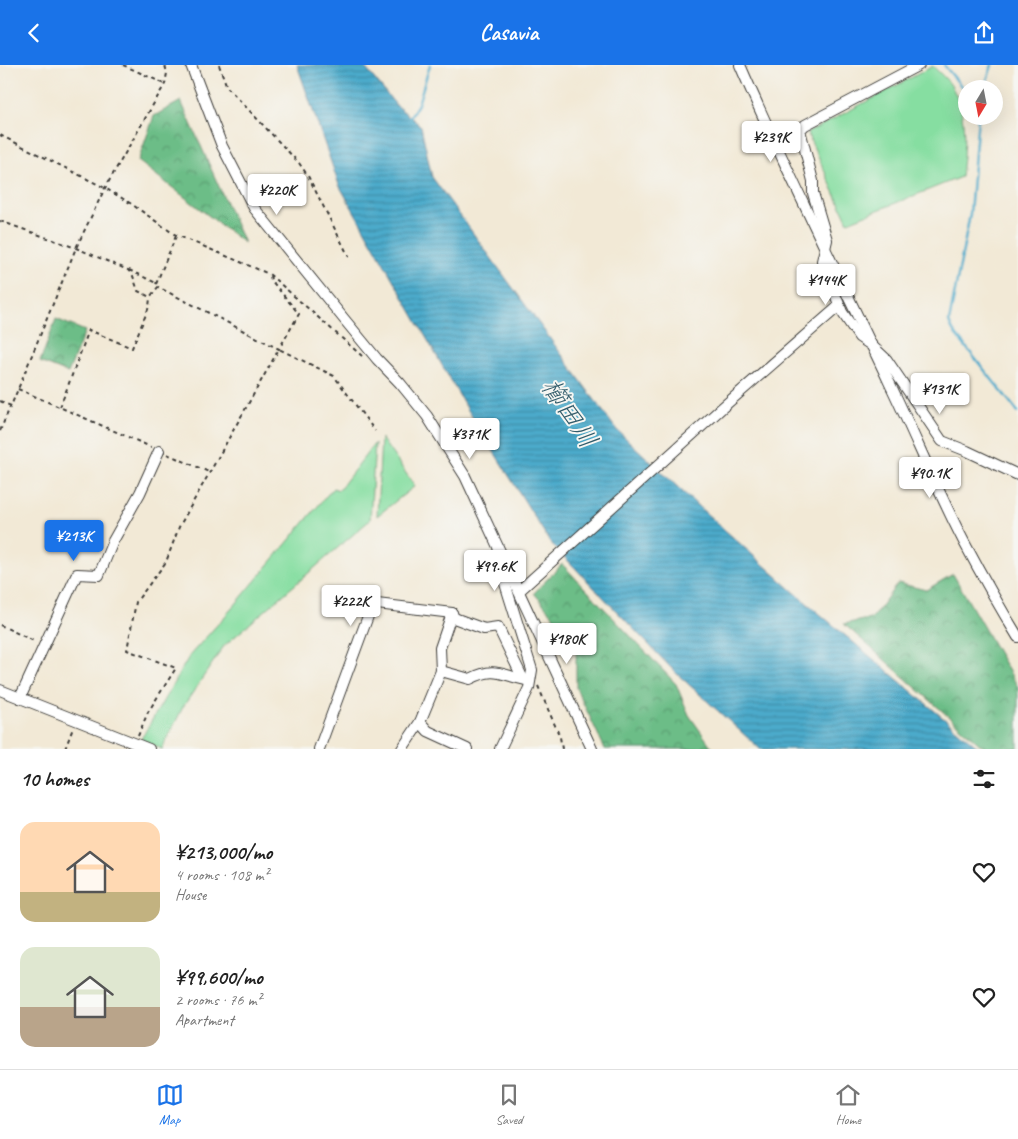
<!DOCTYPE html>
<html lang="en">
<head>
<meta charset="utf-8">
<style>
  :root { --surface:#fff; --page:#f2f2f2; --text:#222; --muted:#767676; --line:#e0e0e0; --accent:#1a73e8 }
  body { margin:0; font-family:Caveat,"Klee One",sans-serif; background:var(--page); color:var(--text); height:100vh; display:flex; flex-direction:column; font-size:19px; white-space:nowrap }
  * { box-sizing:border-box; margin:0 }
  p { font-size:16px; color:var(--muted) }
  .icon { flex:none; width:28px; height:28px; fill:none; stroke:currentColor; stroke-width:2; stroke-linecap:round; stroke-linejoin:round }
  .map { position:relative; height:684px; overflow:hidden }
  .sheet { display:flex; flex-direction:column; background:var(--surface); flex:1 }
  .sheet>* { flex:none }
  .needle { width:32px; rotate:190deg }
  .controls { position:absolute; left:958px; top:15px; display:grid; gap:10px }
  .controls a { display:grid; place-items:center; width:45px; height:45px; border-radius:50%; background:var(--surface); box-shadow:0 5px 20px #0002; font-size:25px }
  .price { position:absolute; translate:-50% -42px; padding:0 11px; border-radius:5px; background:#fff; color:#222; font-size:16px; line-height:32px; filter:drop-shadow(0 1px 2px #0008) }
  .price::after { content:''; position:absolute; left:50%; top:30px; width:15px; height:11px; margin-left:-8px; background:inherit; clip-path:polygon(0 0,100% 0,50% 100%) }
  .price.active { background:var(--accent); color:#fff }
  ul { padding:0; list-style:none }
  li { display:flex; align-items:center; gap:15px; height:125px; padding:0 20px }
  li span { display:grid; place-items:center; flex:none; width:140px; height:100px; border-radius:15px; color:#555 }
  li>.icon { margin-inline-start:auto }
  span .icon { width:60px; height:60px; fill:#fffc; stroke-width:1 }
  li b { font-size:21px }
  h2 { display:flex; justify-content:space-between; align-items:center; height:60px; padding:0 20px; font-size:21px }
  header { display:flex; justify-content:space-between; align-items:center; height:65px; padding:0 20px; background:var(--accent); color:#fff; font-size:22px; font-weight:600 }
  .dock { display:flex; justify-content:space-around; align-items:center; height:70px; border-top:1px solid var(--line); background:var(--surface); font-size:14px; color:var(--muted) }
  .dock a { display:grid; justify-items:center; gap:2px }
  .dock .active { color:var(--accent) }
  .map>svg:first-child { display:block }
  .green { fill:#86dea1; stroke:#517d5e }
  .forest { fill:url(#forest-crowns); stroke:#446c52 }
  .water { fill:url(#water-rules); stroke:#346374 }
  .lines { fill:none; stroke-linecap:round; stroke-linejoin:round }
  .stream { stroke:#4caacb; stroke-width:2.5 }
  .minor-casing { stroke:#3c3b38; stroke-width:12 }
  .path { stroke:#3c3b38; stroke-width:2; stroke-dasharray:4 4; stroke-linecap:butt }
  .minor { stroke:#fff; stroke-width:10 }
  .labels { text-anchor:middle; stroke-width:4; stroke-linejoin:round; paint-order:stroke }
  .water-label { font-size:26px; font-style:italic; fill:#325c6b; stroke:#f6f6f2 }
</style>
</head>
<body>
<header><svg class="icon" aria-label="back" viewBox="0 0 24 24"><path d="M15 5l-7 7 7 7"/></svg>Casavia<svg class="icon" aria-label="share" viewBox="0 0 24 24"><path d="M12 15V3M7 8l5-5 5 5M5 13v7h14v-7"/></svg></header>
<div class="map">
<svg width="1018" height="684" viewBox="0 0 1018 684">
  <defs>
    <pattern id="forest-crowns" width="20" height="18" patternUnits="userSpaceOnUse" patternTransform="scale(1.25)"><rect width="20" height="18" fill="#6cbd87"/><path d="M2 6a3 3 0 1 1 6 0M12 15a3 3 0 1 1 6 0" fill="none" stroke="#58996e"/></pattern>
    <pattern id="water-rules" width="6" height="5" patternUnits="userSpaceOnUse" patternTransform="scale(1.25)"><rect width="6" height="5" fill="#4caacb"/><path d="M0 2.5h6" fill="none" stroke="#3e8aa4"/></pattern>
  </defs>
  <rect width="100%" height="100%" fill="#f6f6f2"/>
  <filter id="ink" filterUnits="userSpaceOnUse"><feTurbulence type="fractalNoise" baseFrequency=".02" numOctaves="2"/><feDisplacementMap in="SourceGraphic" scale="10" xChannelSelector="R" yChannelSelector="G"/><feConvolveMatrix kernelMatrix="1 2 1 2 8 2 1 2 1" color-interpolation-filters="sRGB"/></filter>
  <filter id="wash" filterUnits="userSpaceOnUse"><feTurbulence type="fractalNoise" baseFrequency=".0096" numOctaves="4" result="noise"/><feDisplacementMap in="SourceGraphic" scale="20" xChannelSelector="R" yChannelSelector="G"/><feGaussianBlur stdDeviation="1.12" result="paint"/><feColorMatrix in="noise" values="0 0 0 0 0 0 0 0 0 0 0 0 0 0 0 0 0 1.4 0 .05"/><feComposite in="paint" operator="in"/></filter>
  <g filter="url(#wash)">
    <rect width="100%" height="100%" fill="#f2e9d6"/>
    <g class="green">
      <path d="M933 1C939 8 949 15 953 24 968 52 964 82 961 112L848 157 807 68Z"/>
      <polygon points="381,373 415,421 377,451"/>
      <polygon points="375,378 370,455 224,581 183,642 162,684 141,674 190,590 235,540 333,423 339,425"/>
    </g>
    <g class="forest">
      <polygon points="181,36 244,178 138,96 154,51"/>
      <polygon points="56,254 85,266 68,308 40,297"/>
      <polygon points="562,499 676,619 689,650 713,684 605,684 576,623 576,578 534,528"/>
      <polygon points="953,509 1018,622 1018,684 985,684 844,559 872,553 898,518 926,525"/>
    </g>
    <polygon class="water" points="297,0 363,0 396,40 421,61 432,112 616,364 698,441 801,533 980,684 760,684 675,607 550,477 463,337 339,120"/>
    <g class="lines">
      <g class="stream">
        <polyline points="944,0 966,27"/>
        <polyline points="984,24 992,0"/>
        <polyline points="978,51 970,149 949,257 953,266 1018,347"/>
        <polyline points="409,54 418,39 430,0"/>
      </g>
    </g>
  </g>
  <g filter="url(#ink)">
    <g class="lines">
      <defs>
        <g id="minor">
          <polyline points="191,0 222,81 254,143 344,254 377,294 400,318 427,351 465,411 592,684"/>
          <path d="M740 0C787 108 840 213 890 319 915 371 937 425 964 477 981 509 999 541 1018 572"/>
          <polyline points="919,0 805,60 800,65 813,116 813,128 827,175 822,196 842,247 859,272 871,280 887,295 942,376 967,386 1018,410"/>
          <polyline points="498,487 498,496 532,605 529,623 500,684"/>
          <polyline points="519,526 723,342 839,241"/>
          <polyline points="441,606 440,583 452,548"/>
          <polyline points="0,625 149,684"/>
          <polyline points="20,633 77,509 99,510 113,476 140,428 159,386"/>
          <polyline points="420,657 428,666 467,684"/>
          <polyline points="319,684 371,543 377,539 452,548 454,553 484,564 498,562 523,614"/>
          <path d="M402 684 420 657 441 606 470 614C496 601 500 610 526 615"/>
        </g>
      </defs>
      <use href="#minor" class="minor-casing"/>
      <g class="path">
        <polyline points="123,0 165,19"/>
        <polyline points="219,0 227,22 299,98 308,111 349,192"/>
        <polyline points="0,70 105,123 130,138 174,169 269,209 362,291"/>
        <polyline points="0,156 76,183 128,205 133,211 138,226 150,232 158,222 279,284 299,249 271,215 270,211"/>
        <polyline points="129,205 156,218"/>
        <polyline points="156,219 176,171"/>
        <polyline points="18,324 151,382"/>
        <polyline points="0,336 11,341 76,183 105,123 165,19 167,8 165,0"/>
        <polyline points="60,342 89,265 132,283 149,242 150,233"/>
        <polyline points="0,366 11,340"/>
        <polyline points="167,389 209,407"/>
        <polyline points="0,560 36,577"/>
        <polyline points="538,621 560,672 562,684"/>
        <polyline points="138,671 148,647 176,603 127,585 136,537 166,497 179,462 279,284 334,311 375,366"/>
        <polyline points="65,684 73,663"/>
      </g>
      <use href="#minor" class="minor"/>
    </g>
  </g>
  <g class="labels">
    <g class="water-label">
      <text transform="translate(570 348) rotate(56)" y="9">櫛田川</text>
    </g>
  </g>
</svg>
<div class="controls">
<a><svg class="needle" viewBox="-14 -14 28 28"><path d="M0-13l5 13h-10z" fill="#e53935"/><path d="M0 13l5-13h-10z" fill="#767676"/></svg></a>
</div>
<b class="price" style="left:771px;top:98px">¥239K</b>
<b class="price" style="left:277px;top:151px">¥220K</b>
<b class="price" style="left:826px;top:241px">¥144K</b>
<b class="price" style="left:940px;top:350px">¥131K</b>
<b class="price" style="left:470px;top:395px">¥371K</b>
<b class="price" style="left:930px;top:434px">¥90.1K</b>
<b class="price active" style="left:74px;top:497px">¥213K</b>
<b class="price" style="left:495px;top:527px">¥99.6K</b>
<b class="price" style="left:351px;top:562px">¥222K</b>
<b class="price" style="left:567px;top:600px">¥180K</b>
</div>
<section class="sheet">
<h2>10 homes<svg class="icon" aria-label="filters" viewBox="0 0 24 24"><path d="M4 7h16M4 17h16"/><circle cx="9" cy="7" r="2"/><circle cx="15" cy="17" r="2"/></svg></h2>
<ul>
<li><span style="background:linear-gradient(#ffd9b3 70%,#c2b280 0)"><svg class="icon" aria-label="home" viewBox="0 0 24 24"><path d="M3 11l9-7 9 7M6 9v11h12V9"/></svg></span><div><b>¥213,000/mo</b><p>4 rooms · 108 m²</p><p>House</p></div><svg class="icon" aria-label="heart" viewBox="0 0 24 24"><path d="M12 20l-8-8c-3-5 5-10 8-4 3-6 11-1 8 4z"/></svg></li>
<li><span style="background:linear-gradient(#dfe7d0 60%,#b9a48a 0)"><svg class="icon" aria-label="home" viewBox="0 0 24 24"><path d="M3 11l9-7 9 7M6 9v11h12V9"/></svg></span><div><b>¥99,600/mo</b><p>2 rooms · 76 m²</p><p>Apartment</p></div><svg class="icon" aria-label="heart" viewBox="0 0 24 24"><path d="M12 20l-8-8c-3-5 5-10 8-4 3-6 11-1 8 4z"/></svg></li>
</ul>
</section>
<nav class="dock">
<a class="active"><svg class="icon" aria-label="map" viewBox="0 0 24 24"><path d="M3 6l6-2 6 2 6-2v14l-6 2-6-2-6 2zM9 4v14M15 6v14"/></svg>Map</a>
<a><svg class="icon" aria-label="saved" viewBox="0 0 24 24"><path d="M7 4h10v16l-5-4-5 4z"/></svg>Saved</a>
<a><svg class="icon" aria-label="home" viewBox="0 0 24 24"><path d="M3 11l9-7 9 7M6 9v11h12V9"/></svg>Home</a>
</nav>
</body>
</html>
